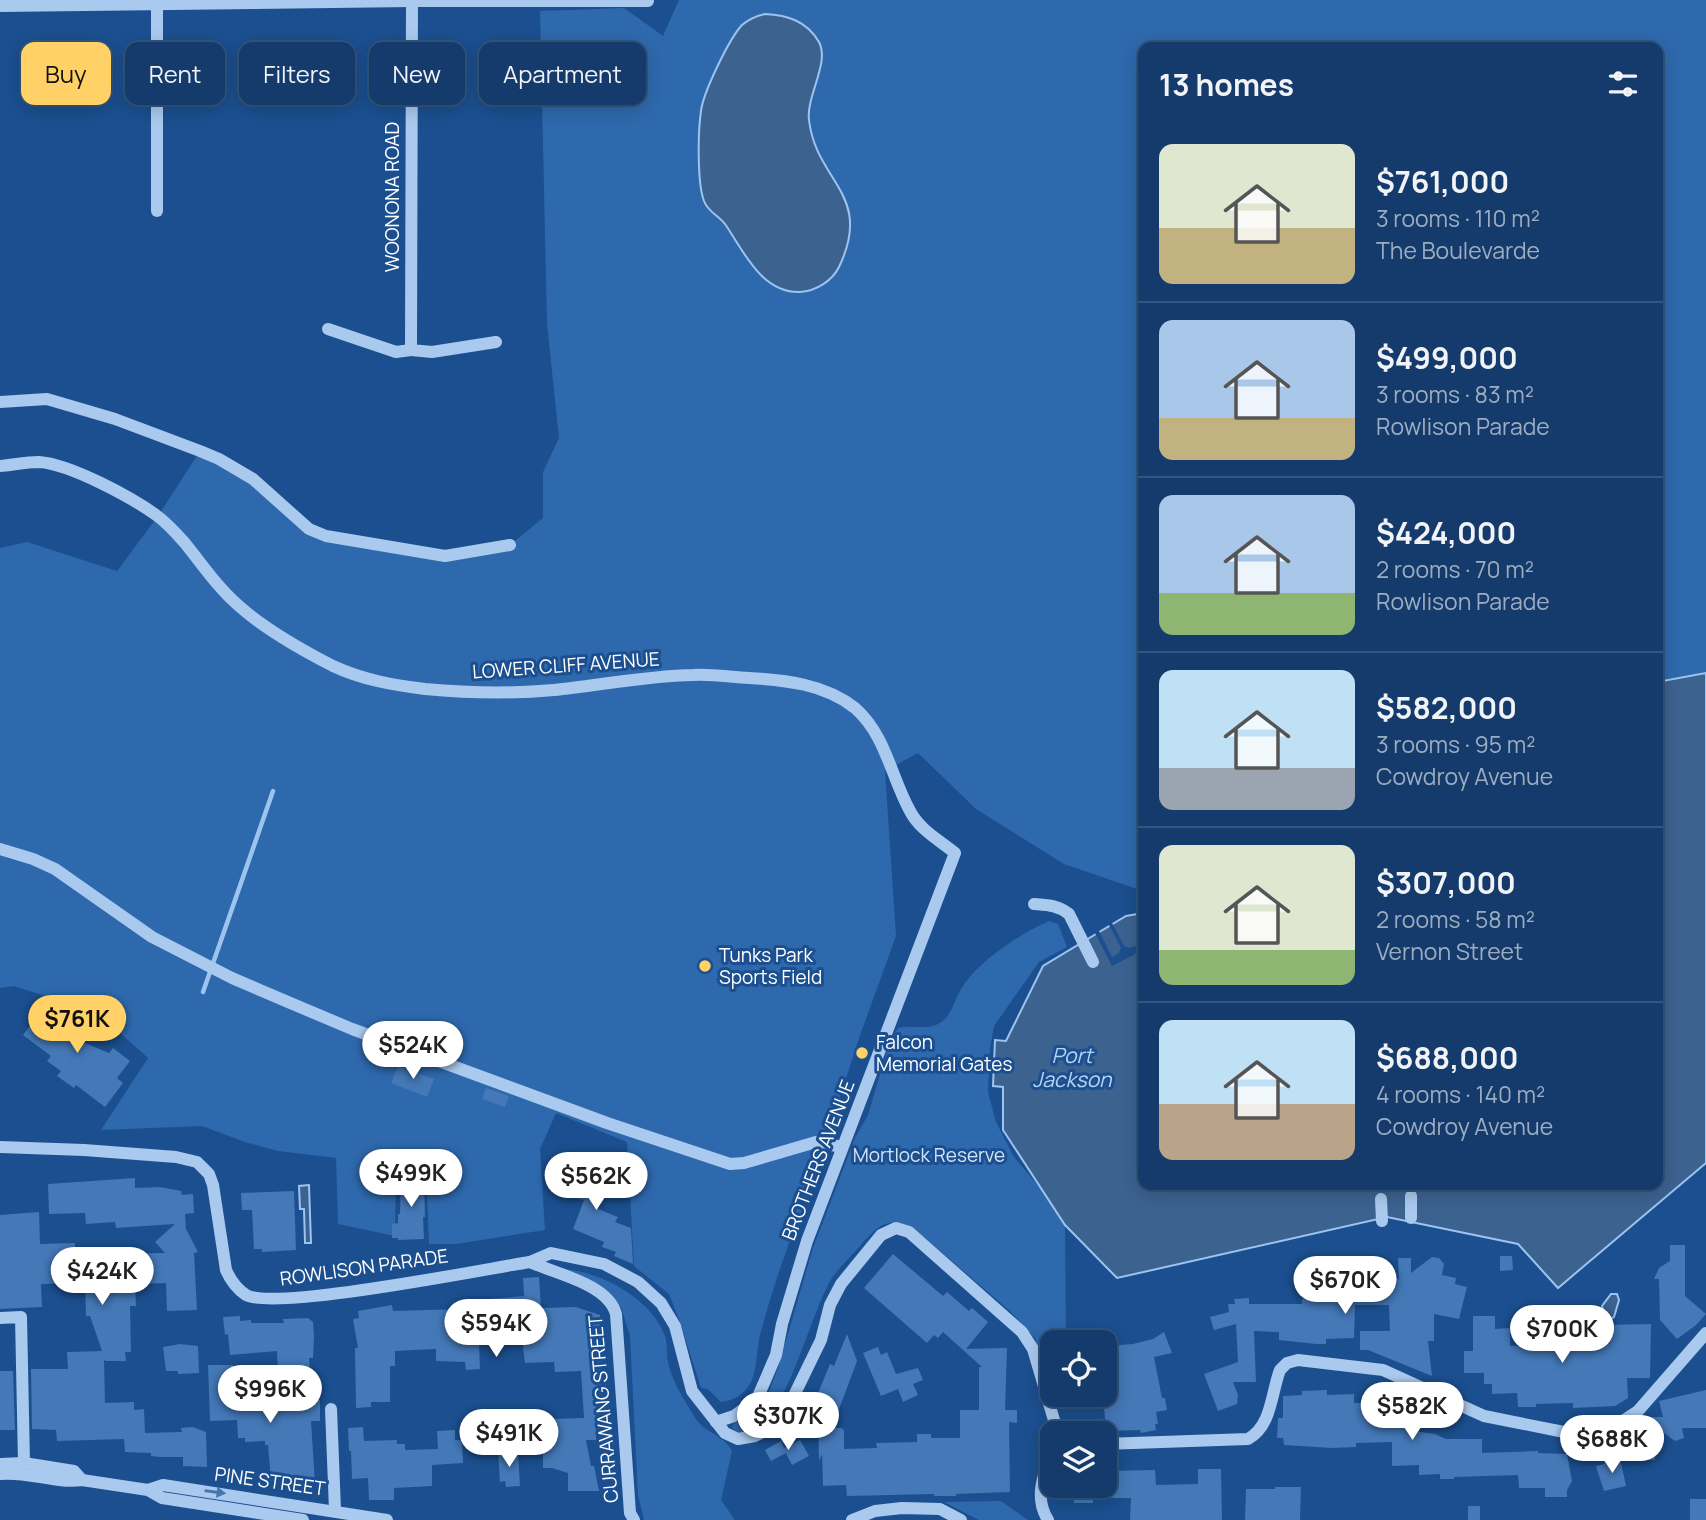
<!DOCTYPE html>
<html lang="en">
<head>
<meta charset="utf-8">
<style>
  :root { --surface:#143b6b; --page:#1d4271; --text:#f1f3f6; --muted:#9dadc1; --line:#33557e; --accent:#ffd166 }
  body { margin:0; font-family:Manrope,sans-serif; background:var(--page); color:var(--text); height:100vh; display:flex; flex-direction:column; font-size:26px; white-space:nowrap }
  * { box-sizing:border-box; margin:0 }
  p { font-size:23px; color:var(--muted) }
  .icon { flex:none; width:38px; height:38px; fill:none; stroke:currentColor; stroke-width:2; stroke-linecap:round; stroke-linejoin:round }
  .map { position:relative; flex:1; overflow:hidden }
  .details { position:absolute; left:1138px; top:42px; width:525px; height:1148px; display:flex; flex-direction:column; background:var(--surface); border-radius:14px; box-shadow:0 4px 18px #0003,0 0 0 2px var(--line) }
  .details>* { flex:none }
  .top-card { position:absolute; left:21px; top:42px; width:665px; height:63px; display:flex; gap:14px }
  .fabs { position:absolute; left:1040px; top:1330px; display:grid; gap:14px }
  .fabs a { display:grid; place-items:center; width:77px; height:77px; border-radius:14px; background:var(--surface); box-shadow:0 4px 18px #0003,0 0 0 2px var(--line); font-size:35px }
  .price { position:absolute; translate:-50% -60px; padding:0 16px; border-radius:24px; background:#fff; color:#222; font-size:23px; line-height:46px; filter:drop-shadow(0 2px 4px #0008) }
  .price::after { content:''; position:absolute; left:50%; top:42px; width:21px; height:16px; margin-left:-10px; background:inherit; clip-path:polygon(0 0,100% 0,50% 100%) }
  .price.active { background:var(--accent); color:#111 }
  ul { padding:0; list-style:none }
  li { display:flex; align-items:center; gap:21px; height:175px; padding:0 21px }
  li+li { border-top:2px solid var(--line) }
  li span { display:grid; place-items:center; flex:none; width:196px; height:140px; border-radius:14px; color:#555 }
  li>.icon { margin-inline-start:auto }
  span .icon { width:84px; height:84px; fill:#fffc; stroke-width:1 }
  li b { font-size:30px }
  h2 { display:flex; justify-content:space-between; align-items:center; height:84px; padding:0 21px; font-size:30px }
  .pill { padding:0 24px; border-radius:14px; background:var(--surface); box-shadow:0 4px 18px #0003,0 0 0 2px var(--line); font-size:24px; line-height:63px }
  .pill.active { background:var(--accent); color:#111 }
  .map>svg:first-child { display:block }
  .green { fill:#2e69ad }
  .water { fill:#3c6290; stroke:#9cc4f0; stroke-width:2 }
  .pier { fill:#1b4f8f }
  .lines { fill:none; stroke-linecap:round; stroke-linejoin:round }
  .stream { stroke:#9cc4f0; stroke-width:4.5 }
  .building { fill:#4478b7 }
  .minor { stroke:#a9c9ee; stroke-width:12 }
  .oneway { fill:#4674ac }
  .poi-dot { fill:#ffd166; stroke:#1b4f8f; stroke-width:2.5 }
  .labels { text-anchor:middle; stroke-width:6; stroke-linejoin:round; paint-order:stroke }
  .street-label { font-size:19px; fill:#fff; stroke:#1b4f8f }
  .poi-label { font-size:19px; fill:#fff; stroke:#1b4f8f; text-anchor:start }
  .park-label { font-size:19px; fill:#cfe3fa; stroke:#1b4f8f }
  .water-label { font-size:21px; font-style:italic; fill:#b5d3f5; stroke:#1b4f8f }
</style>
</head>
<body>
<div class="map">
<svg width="1706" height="1520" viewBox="0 0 1706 1520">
  <rect width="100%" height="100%" fill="#1b4f8f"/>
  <g class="green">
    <path d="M679 0H1706V673L1657 682V47H1143V891L1064 864 976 809 918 753 885 771 896 936 858 1041 804 1210 799 1216C784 1255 771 1294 760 1335 756 1351 758 1367 751 1382 744 1395 735 1400 721 1402L708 1389 701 1388 679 1319 669 1294 634 1266 627 1142 556 1113 540 1149 545 1230 456 1244H429L426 1171 396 1166 395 1236 338 1224 336 1158 278 1151 245 1142 202 1126 101 1130 148 1058 99 1014 14 986 0 988V548L27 542 117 571 158 516 200 451 219 459 309 529 445 556 510 545 543 518V472L559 438 547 324 540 11 624 8 663 36Z"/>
    <path d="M1049 921 1058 924 1067 947 1039 962 994 1026 990 1048 988 1092 996 1122 1014 1157 1046 1195 1065 1226 1066 1342H1052V1388L1035 1338 1010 1311 918 1232C890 1214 880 1223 860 1246 851 1256 840 1267 832 1278 810 1314 789 1410 755 1429 751 1432 745 1432 740 1433L732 1428 734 1423 752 1413 766 1399 778 1368 813 1248 855 1138 868 1115 890 1041 898 1028C912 1024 928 1031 940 1023 952 1016 955 997 963 986 979 961 1021 933 1049 921Z"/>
    <path d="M562 1269C600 1271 651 1298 665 1336 668 1344 666 1354 668 1362 671 1377 680 1393 688 1406 692 1412 695 1419 700 1424 710 1434 725 1437 732 1451L721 1500 735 1520H644L638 1495 630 1336 621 1307Z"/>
    <polygon points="1001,1501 1028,1520 979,1520 944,1502"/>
  </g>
  <g class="water">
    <path d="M765 14C787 15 807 21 819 42 830 63 806 96 809 120 816 182 874 194 839 267 832 281 816 291 800 292 761 293 743 250 725 224 718 215 708 212 704 201 697 183 698 131 701 111 703 93 729 39 742 25 749 19 756 16 765 14Z"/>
    <polygon points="1706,673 1706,1163 1558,1288 1518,1244 1387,1217 1117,1278 1065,1225 1003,1130 1003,1087 993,1086 995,1040 1006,1041 1043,966 1126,916 1143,913 1143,1185 1657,1185 1657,682"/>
    <polygon points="309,1185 311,1243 305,1243 304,1209 300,1209 299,1186"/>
    <polygon points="1611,1294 1617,1294 1619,1300 1614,1317 1606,1321 1602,1306"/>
    <polygon points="1518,1314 1525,1314 1533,1326 1540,1331 1539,1336 1531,1340 1528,1339 1518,1325"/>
  </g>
  <polygon class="pier" points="1111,921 1124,946 1130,948 1135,946 1139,952 1112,966 1094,931 1098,929 1112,957 1119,953 1121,948 1108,923"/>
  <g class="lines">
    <polyline class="stream" points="203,992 273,791"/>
  </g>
  <g class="building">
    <polygon points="57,1004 68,1008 72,1012 83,1033 78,1040 109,1053 113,1048 130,1061 117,1078 123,1083 105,1107 76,1085 74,1088 57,1076 61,1071 47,1061 51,1056 23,1035 40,1013 47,1018"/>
    <polygon points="398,1066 434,1079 427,1097 391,1083"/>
    <polygon points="486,1088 509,1096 505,1107 482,1099"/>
    <polygon points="562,1166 609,1179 598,1209 618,1217 615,1222 631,1228 633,1264 614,1256 616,1252 602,1247 604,1242 573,1229 584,1200 567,1194 568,1191 555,1187"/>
    <polygon points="420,1173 420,1180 424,1180 425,1217 423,1217 424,1239 398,1240 398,1238 392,1238 392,1224 398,1223 398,1214 400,1214 401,1174"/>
    <polygon points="135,1178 135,1188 160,1187 181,1191 182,1195 193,1194 194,1213 185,1214 186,1229 198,1252 194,1253 197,1310 167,1311 166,1283 135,1284 136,1306 130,1306 131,1352 125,1352 126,1361 105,1361 104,1359 105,1403 134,1402 134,1410 144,1409 145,1433 182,1432 181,1428 193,1427 206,1432 207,1467 183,1466 183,1457 160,1457 151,1456 151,1453 125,1452 124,1439 57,1441 56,1430 32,1429 31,1369 68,1369 67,1352 102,1351 90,1316 86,1316 85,1283 41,1284 42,1307 0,1309 0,1215 39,1212 40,1244 75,1243 75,1254 165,1253 155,1242 175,1224 116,1228 115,1222 86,1224 85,1213 49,1214 48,1184"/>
    <polygon points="294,1191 296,1250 262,1252 262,1249 254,1249 252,1210 242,1210 241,1193"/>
    <polygon points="1670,1245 1685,1245 1685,1296 1706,1314 1696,1325 1677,1339 1660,1320 1659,1279 1654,1279 1659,1268 1670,1261"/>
    <polygon points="893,1254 943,1296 947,1292 969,1311 972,1308 988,1322 966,1349 1007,1348 1005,1410 1017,1410 1017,1423 1009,1422 1010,1492 956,1494 956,1496 934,1496 934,1494 847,1496 846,1485 823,1486 822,1454 819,1461 818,1404 814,1403 830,1364 834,1366 847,1334 857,1361 832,1428 842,1428 844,1431 844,1449 877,1448 876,1443 917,1442 917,1434 931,1434 931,1438 960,1438 960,1410 979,1410 979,1367 982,1367 943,1332 938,1338 934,1335 927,1343 864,1288"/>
    <polygon points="1500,1256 1512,1256 1513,1270 1500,1271"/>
    <polygon points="1339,1257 1378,1258 1399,1280 1398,1258 1411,1258 1411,1273 1432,1257 1439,1258 1444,1264 1442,1275 1456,1278 1455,1284 1467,1287 1459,1319 1434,1314 1434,1341 1428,1341 1432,1376 1368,1350 1360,1350 1360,1331 1390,1331 1389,1305 1355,1305 1354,1338 1326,1339 1326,1344 1316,1344 1279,1340 1279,1332 1254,1331 1256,1382 1233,1382 1238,1395 1237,1404 1218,1411 1204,1374 1238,1362 1236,1324 1214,1330 1210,1317 1229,1312 1228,1304 1235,1304 1234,1299 1249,1298 1249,1304 1302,1304 1302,1299 1305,1299 1305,1278 1332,1269 1332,1262 1339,1262"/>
    <polygon points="539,1277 541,1308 576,1307 600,1315 602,1365 605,1365 606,1389 602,1389 602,1402 596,1403 596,1440 586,1440 591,1466 594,1466 599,1491 568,1491 568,1473 552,1468 543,1468 543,1437 536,1437 536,1422 553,1422 553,1419 584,1418 581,1371 555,1372 554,1362 525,1363 522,1340 479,1343 480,1369 466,1370 465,1362 436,1361 436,1349 395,1351 395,1366 390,1366 390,1402 371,1402 371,1407 356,1408 355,1348 358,1348 353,1319 359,1318 358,1311 392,1305 393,1311 463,1309 463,1301 524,1296 523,1278"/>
    <polygon points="240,1316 240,1321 251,1320 251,1323 284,1323 283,1319 308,1318 313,1322 314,1336 313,1358 309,1358 310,1370 278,1373 277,1351 230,1355 228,1334 225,1335 223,1317"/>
    <polygon points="1473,1316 1495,1316 1495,1329 1510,1328 1510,1346 1577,1344 1577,1335 1604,1334 1604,1325 1651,1324 1650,1378 1627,1378 1628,1398 1615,1406 1573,1408 1573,1403 1536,1404 1536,1407 1518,1407 1517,1393 1492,1394 1492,1384 1484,1384 1484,1373 1464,1373 1464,1351 1473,1351"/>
    <polygon points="1164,1332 1172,1353 1154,1357 1162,1398 1165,1398 1167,1410 1156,1412 1158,1424 1155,1424 1156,1430 1141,1433 1140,1430 1106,1431 1103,1395 1104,1346 1133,1344 1153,1339"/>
    <polygon points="180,1344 198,1346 199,1373 178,1374 178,1371 166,1371 163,1347"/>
    <polygon points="878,1347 881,1355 887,1352 896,1374 918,1368 923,1380 913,1384 918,1395 903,1402 898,1389 881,1396 863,1353"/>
    <polygon points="208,1365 233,1365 234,1405 278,1403 269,1390 283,1381 293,1396 300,1399 320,1400 320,1421 311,1421 315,1483 289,1484 289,1480 271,1481 268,1445 265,1445 265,1441 245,1442 245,1438 238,1438 237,1420 210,1421"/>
    <polygon points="0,1371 13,1371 15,1430 0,1430"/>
    <polygon points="1327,1390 1327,1395 1354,1394 1354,1403 1404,1403 1405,1416 1413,1416 1413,1431 1435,1434 1446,1439 1482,1439 1482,1453 1538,1451 1538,1453 1567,1454 1572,1481 1567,1490 1567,1497 1545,1497 1545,1488 1519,1488 1518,1475 1454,1477 1454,1479 1440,1479 1440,1474 1419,1475 1419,1465 1392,1466 1392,1442 1356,1443 1356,1447 1332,1448 1284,1445 1283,1438 1277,1438 1278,1418 1283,1418 1283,1396 1302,1395 1302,1391"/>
    <polygon points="1706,1390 1706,1428 1682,1428 1684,1438 1675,1441 1656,1427 1655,1460 1631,1459 1632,1427 1637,1427 1644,1417 1663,1417 1659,1401"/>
    <polygon points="363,1427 364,1441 397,1440 397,1444 405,1444 405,1450 438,1449 437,1431 455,1430 455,1440 462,1440 463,1463 432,1465 432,1486 394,1488 394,1500 369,1500 368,1478 352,1479 351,1451 349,1451 348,1428"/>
    <polygon points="800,1440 809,1456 792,1465 786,1453 771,1461 765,1450 781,1441 784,1448"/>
    <polygon points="511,1451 511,1455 518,1454 520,1486 506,1487 505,1481 500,1482 498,1452"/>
    <polygon points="1620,1458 1626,1486 1604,1491 1596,1466 1604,1464 1604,1461"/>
    <polygon points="1198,1469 1221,1469 1222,1520 1130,1520 1131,1498 1093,1498 1093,1503 1074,1503 1074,1486 1105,1486 1105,1471 1155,1470 1156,1485 1198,1484"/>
    <polygon points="1275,1487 1301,1487 1300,1520 1245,1520 1246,1489 1275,1489"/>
    <rect x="1690" y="1499" width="16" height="21"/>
    <rect x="1468" y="1506" width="12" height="14"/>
  </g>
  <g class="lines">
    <g class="minor">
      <polyline points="157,0 157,211"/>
      <polyline points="412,0 411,350 432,352 496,342"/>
      <polyline points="0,6 412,1 648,1"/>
      <polyline points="328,329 396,352 411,350"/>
      <polyline points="0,402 47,399 115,419 200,451 219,459 253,479 309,529 326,536 445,556 510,545"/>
      <path d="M0 466C12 465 27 462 39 462 70 464 131 497 156 515 166 522 176 533 184 542 202 564 217 587 239 606 266 630 300 649 333 666 363 680 393 685 425 689 468 693 510 694 554 690 600 685 646 676 693 675 711 674 730 677 749 678 785 680 825 684 855 708 886 735 891 777 910 811 919 829 939 840 955 853L807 1241 782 1324 776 1355 757 1399 734 1416 716 1422"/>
      <polyline points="0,849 33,859 55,869 152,937 232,978 288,1002 352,1029 607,1123 730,1164 744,1163 816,1142 842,1147"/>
      <path d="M1034 904C1047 905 1058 905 1069 914L1093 962"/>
      <path d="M0 1147 84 1150 176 1157 197 1162 209 1174 213 1185 226 1270C230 1279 237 1289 246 1295 275 1311 485 1269 530 1262L551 1253 604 1264 638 1282 661 1303 675 1326 692 1391 725 1433 738 1439 755 1436 769 1429 786 1412 821 1340 830 1305 841 1284 881 1235 896 1228 909 1232 1022 1332 1033 1349 1056 1427V1433"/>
      <polyline points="1411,1196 1411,1218"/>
      <polyline points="1381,1199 1382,1221"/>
      <path d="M530 1262C556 1274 608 1284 616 1314L630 1513 634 1520"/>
      <polyline points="0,1318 21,1317 24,1463"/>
      <polyline points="331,1409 335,1510"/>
      <path d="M1104 1444 1248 1439C1272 1426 1271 1393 1280 1370L1287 1363 1298 1360 1383 1370 1484 1416 1579 1435 1606 1432 1638 1411 1706 1333"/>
      <polyline points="0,1464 24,1463 74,1471 82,1480"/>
      <path d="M0 1474C28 1471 55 1484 82 1480L148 1490 162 1498 303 1520"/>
      <polyline points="148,1490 163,1485 387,1520"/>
      <polyline points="852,1520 875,1511 902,1508 940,1509 961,1520"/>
      <path d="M1048 1520C1034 1498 1043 1475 1052 1453"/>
    </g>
  </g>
  <defs><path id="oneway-solid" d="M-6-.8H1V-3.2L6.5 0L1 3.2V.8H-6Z" transform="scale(1.75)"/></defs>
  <use class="oneway" href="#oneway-solid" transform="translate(215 1492) rotate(8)"/>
  <g class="poi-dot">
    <circle cx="705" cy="966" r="7"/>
    <circle cx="862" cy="1053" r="7"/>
  </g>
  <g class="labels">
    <g class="street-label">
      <text transform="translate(392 197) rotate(-90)" y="7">WOONONA ROAD</text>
      <text transform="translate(566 665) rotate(-4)" y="7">LOWER CLIFF AVENUE</text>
      <text transform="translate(818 1160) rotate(-69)" y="7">BROTHERS AVENUE</text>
      <text transform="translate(364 1267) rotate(-8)" y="7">ROWLISON PARADE</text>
      <text transform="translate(603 1409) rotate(-95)" y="7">CURRAWANG STREET</text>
      <text transform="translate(270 1481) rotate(8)" y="7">PINE STREET</text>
    </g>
    <g class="poi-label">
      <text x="719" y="962">Tunks Park<tspan x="719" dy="22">Sports Field</tspan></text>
      <text x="876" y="1049">Falcon<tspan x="876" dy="22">Memorial Gates</tspan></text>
    </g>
    <g class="park-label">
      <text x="929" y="1162">Mortlock Reserve</text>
    </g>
    <g class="water-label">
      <text x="1072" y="1063">Port<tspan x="1072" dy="24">Jackson</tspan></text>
    </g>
  </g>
</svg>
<div class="fabs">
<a><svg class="icon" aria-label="locate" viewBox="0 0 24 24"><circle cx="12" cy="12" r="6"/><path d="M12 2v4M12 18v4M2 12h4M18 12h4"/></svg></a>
<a><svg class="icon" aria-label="layers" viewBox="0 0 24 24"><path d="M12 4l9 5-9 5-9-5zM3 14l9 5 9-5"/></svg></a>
</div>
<b class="price active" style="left:77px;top:1055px">$761K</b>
<b class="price" style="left:413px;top:1081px">$524K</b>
<b class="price" style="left:411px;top:1209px">$499K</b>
<b class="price" style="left:596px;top:1212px">$562K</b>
<b class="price" style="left:102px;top:1307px">$424K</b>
<b class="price" style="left:1345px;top:1316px">$670K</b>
<b class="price" style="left:496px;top:1359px">$594K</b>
<b class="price" style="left:1562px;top:1365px">$700K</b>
<b class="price" style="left:270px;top:1425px">$996K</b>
<b class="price" style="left:1412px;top:1442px">$582K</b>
<b class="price" style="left:788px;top:1452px">$307K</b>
<b class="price" style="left:509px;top:1469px">$491K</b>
<b class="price" style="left:1612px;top:1475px">$688K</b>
<div class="top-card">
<a class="pill active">Buy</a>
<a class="pill">Rent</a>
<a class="pill">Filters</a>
<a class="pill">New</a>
<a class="pill">Apartment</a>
</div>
<section class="details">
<h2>13 homes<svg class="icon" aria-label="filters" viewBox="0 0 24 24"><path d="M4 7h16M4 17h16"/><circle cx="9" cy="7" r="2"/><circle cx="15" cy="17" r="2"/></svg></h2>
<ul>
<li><span style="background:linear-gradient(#dfe7d0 60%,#c2b280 0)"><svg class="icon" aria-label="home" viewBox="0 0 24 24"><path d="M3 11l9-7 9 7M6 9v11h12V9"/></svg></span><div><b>$761,000</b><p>3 rooms · 110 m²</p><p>The Boulevarde</p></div></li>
<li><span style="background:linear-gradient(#a9c7e8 70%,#c2b280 0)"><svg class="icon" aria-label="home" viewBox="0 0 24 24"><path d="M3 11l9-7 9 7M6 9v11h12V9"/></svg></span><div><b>$499,000</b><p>3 rooms · 83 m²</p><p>Rowlison Parade</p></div></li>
<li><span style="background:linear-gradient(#a9c7e8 70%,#8fb573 0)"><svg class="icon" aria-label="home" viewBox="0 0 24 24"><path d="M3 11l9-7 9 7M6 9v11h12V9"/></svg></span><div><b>$424,000</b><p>2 rooms · 70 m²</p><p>Rowlison Parade</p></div></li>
<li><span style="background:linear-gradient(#bfe0f5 70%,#9aa5b1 0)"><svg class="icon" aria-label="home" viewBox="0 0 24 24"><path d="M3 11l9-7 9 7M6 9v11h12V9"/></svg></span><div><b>$582,000</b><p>3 rooms · 95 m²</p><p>Cowdroy Avenue</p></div></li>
<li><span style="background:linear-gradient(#dfe7d0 75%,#8fb573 0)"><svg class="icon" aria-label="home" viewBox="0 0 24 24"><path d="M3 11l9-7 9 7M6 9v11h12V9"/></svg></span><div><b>$307,000</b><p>2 rooms · 58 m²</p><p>Vernon Street</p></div></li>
<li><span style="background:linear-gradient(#bfe0f5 60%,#b9a48a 0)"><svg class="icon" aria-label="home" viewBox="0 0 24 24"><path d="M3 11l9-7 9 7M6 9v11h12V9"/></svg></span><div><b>$688,000</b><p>4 rooms · 140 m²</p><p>Cowdroy Avenue</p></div></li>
</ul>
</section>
</div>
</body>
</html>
